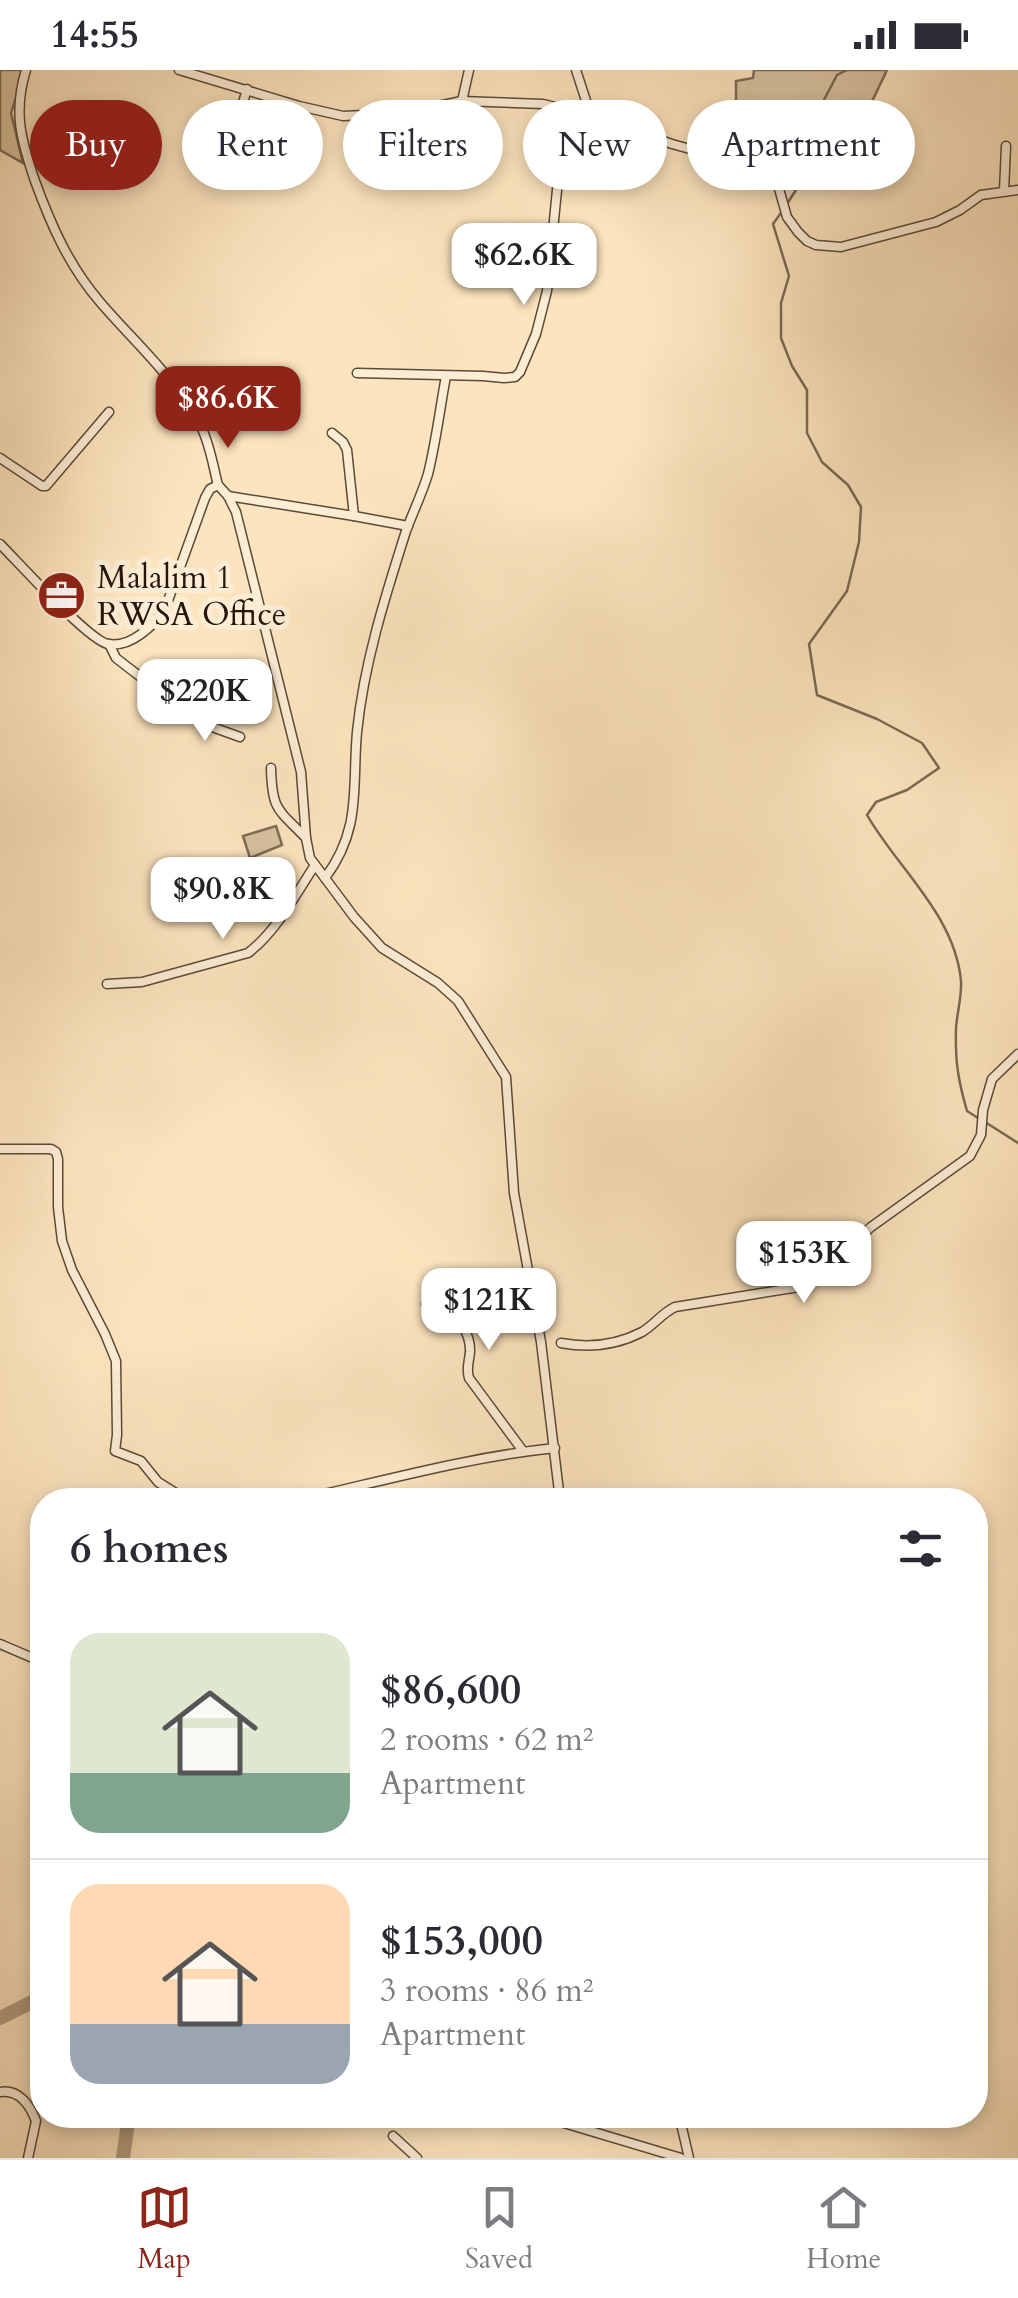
<!DOCTYPE html>
<html lang="en">
<head>
<meta charset="utf-8">
<style>
  :root { --surface:#fff; --page:#f2f2f3; --text:#2b2b33; --muted:#7c7c81; --line:#e1e1e2; --accent:#8f2418 }
  body { margin:0; font-family:Cardo,serif; background:var(--page); color:var(--text); height:100vh; display:flex; flex-direction:column; font-size:38px; white-space:nowrap }
  * { box-sizing:border-box; margin:0 }
  p { font-size:32px; color:var(--muted) }
  .icon { flex:none; width:55px; height:55px; fill:none; stroke:currentColor; stroke-width:2; stroke-linecap:round; stroke-linejoin:round }
  .map { position:relative; flex:1; overflow:hidden }
  .side { position:absolute; left:30px; top:1418px; width:958px; height:640px; display:flex; flex-direction:column; background:var(--surface); border-radius:40px; box-shadow:0 5px 15px #0003 }
  .side>* { flex:none }
  .banner { position:absolute; left:30px; top:30px; width:960px; height:90px; display:flex; gap:20px }
  .price { position:absolute; translate:-50% -85px; padding:0 22px; border-radius:20px; background:#fff; color:#222; font-size:32px; line-height:65px; filter:drop-shadow(0 2px 5px #0008) }
  .price::after { content:''; position:absolute; left:50%; top:60px; width:30px; height:22px; margin-left:-15px; background:inherit; clip-path:polygon(0 0,100% 0,50% 100%) }
  .price.on { background:var(--accent); color:#fff }
  ul { padding:0; list-style:none }
  li { display:flex; align-items:center; gap:30px; height:250px; padding:0 40px }
  li+li { border-top:2px solid var(--line) }
  li span { display:grid; place-items:center; flex:none; width:280px; height:200px; border-radius:30px; color:#555 }
  li>.icon { margin-inline-start:auto }
  span .icon { width:120px; height:120px; fill:#fffc; stroke-width:1 }
  li b { font-size:42px }
  h2 { display:flex; justify-content:space-between; align-items:center; height:120px; padding:0 40px; font-size:42px }
  .pill { padding:0 35px; border-radius:45px; background:var(--surface); box-shadow:0 5px 15px #0003; font-size:35px; line-height:90px }
  .pill.on { background:var(--accent); color:#fff }
  .status { display:flex; justify-content:space-between; align-items:center; height:70px; padding:0 50px; background:var(--surface); direction:ltr }
  .status svg { height:28px; fill:currentColor }
  .dock { display:flex; justify-content:space-around; align-items:center; height:140px; border-top:2px solid var(--line); background:var(--surface); font-size:28px; color:var(--muted) }
  .dock a { display:grid; justify-items:center; gap:5px }
  .dock .on { color:var(--accent) }
  .map>svg:first-child { display:block }
  .green { fill:#d7c1a0; stroke:#7e6c56; stroke-width:2.5 }
  .lines { fill:none; stroke-linecap:round; stroke-linejoin:round }
  .stream { stroke:#7a6852; stroke-width:2.5 }
  .river { stroke:#b39e81; stroke-width:14 }
  .minor-casing { stroke:#5b4a38; stroke-width:11 }
  .minor { stroke:#fdedd5; stroke-width:8 }
  .labels { text-anchor:middle; stroke-width:10; stroke-linejoin:round; paint-order:stroke }
  .poi-label { font-size:32px; fill:#25160b; stroke:#fdedd5; text-anchor:start }
</style>
</head>
<body>
<div class="status"><b>14:55</b><svg viewBox="0 0 49 12"><path d="M0 12V9h3v3zM5 12V6h3v6zM10 12V3h3v9zM15 12V0h3v12zM26 1h20v11H26zM47 4h2v5h-2z"/></svg></div>
<div class="map">
<svg width="1018" height="2088" viewBox="0 0 1018 2088">
  <rect width="100%" height="100%" fill="#fce4be"/>
  <filter id="stains"><feTurbulence type="fractalNoise" baseFrequency=".002" numOctaves="4"/><feColorMatrix values="0 0 0 0 .2 0 0 0 0 .09 0 0 0 0 .02 0 0 0 .5 -.17"/></filter>
  <radialGradient id="worn" r=".72"><stop offset=".6" stop-color="#630" stop-opacity="0"/><stop offset="1" stop-color="#630" stop-opacity=".3"/></radialGradient>
  <g class="green">
    <polygon points="0,0 25,0 11,43 23,93 0,80"/>
    <polygon points="754,0 887,0 837,105 751,45 736,30 736,11 753,8"/>
    <polygon points="276,756 282,775 250,788 243,766"/>
  </g>
  <g class="lines">
    <g class="stream">
      <polyline points="787,134 801,112 812,105 804,68 837,5 847,0"/>
      <path d="M783 140 773 154 789 206 781 233V268L792 296 807 320V363L822 392 848 415 861 437 859 472 847 521 809 574 817 625 877 649 922 673 939 698 907 720 876 732 867 745C898 799 955 845 961 911 962 926 957 943 956 958 955 991 958 1010 967 1041L978 1048"/>
      <polyline points="985,1052 1018,1073"/>
    </g>
    <g class="river">
      <polyline points="0,1948 42,1927"/>
      <polyline points="123,2088 129,2045"/>
    </g>
    <defs>
      <g id="minor">
        <polyline points="179,0 299,36 343,46 405,43 462,31 543,34 591,46 672,74 769,101 776,108 787,147 798,162 807,171 816,175 841,177 936,152 960,140 981,125 1018,120"/>
        <polyline points="576,0 591,46"/>
        <polyline points="462,31 469,0"/>
        <polyline points="228,84 247,19"/>
        <polyline points="1004,121 1006,76"/>
        <polyline points="357,303 483,306 504,308 515,307 520,302 536,264 547,221 565,39"/>
        <polyline points="332,363 343,372 347,380 354,446"/>
        <polyline points="0,388 42,416 46,416 109,342"/>
        <polyline points="218,415 228,426 236,442 301,702 306,768 310,788 354,847 382,878 438,913 458,931 506,1007 514,1123 541,1272 560,1430"/>
        <polyline points="228,426 354,446 408,456"/>
        <path d="M0 474C18 492 88 570 108 574 131 578 153 556 165 539L205 428 210 419 218 415C213 396 210 374 201 357 176 308 135 273 100 232 69 196 51 155 35 111 21 70 13 42 26 0"/>
        <polyline points="109,574 116,588 186,642 193,640 206,603"/>
        <polyline points="193,640 215,658 240,667"/>
        <path d="M271 698C272 741 278 739 306 768"/>
        <path d="M325 808C362 759 352 717 357 662 364 593 385 527 406 461 413 442 422 424 428 404 436 372 440 338 446 306"/>
        <path d="M107 914 142 912 248 883C276 862 296 824 315 795"/>
        <polyline points="0,1079 51,1079 56,1082 58,1089 58,1137 62,1171 72,1200 105,1264 116,1291 117,1365 115,1381 141,1391 158,1412 174,1422 180,1430"/>
        <path d="M426 1234 448 1236C459 1246 471 1266 470 1282 469 1293 466 1298 469 1308L523 1381"/>
        <path d="M561 1273C588 1278 617 1275 642 1262 654 1255 662 1243 675 1237L805 1216 871 1157 970 1086 981 1065 983 1040 992 1009 1018 984"/>
        <path d="M298 1430C383 1411 468 1387 555 1378"/>
        <polyline points="0,1574 42,1592"/>
        <path d="M0 2022C19 2019 30 2035 36 2051L28 2088"/>
        <polyline points="537,2045 681,2088"/>
        <polyline points="679,2045 689,2088"/>
        <polyline points="393,2066 417,2088"/>
      </g>
    </defs>
    <use href="#minor" class="minor-casing"/>
    <use href="#minor" class="minor"/>
  </g>
  <defs>
    <symbol id="office-disc" viewBox="-11 -11 22 22"><circle r="9.5" fill="#8f2418" stroke="#fdedd5"/><path d="M-6-3h4V-5.5h4V-3h4V5H-6ZM-1-4.5V-3h2v-1.5ZM-6 0V1H6V0Z" fill="#fff"/></symbol>
  </defs>
  <g fill-rule="evenodd">
    <use href="#office-disc" x="34" y="498" width="55" height="55"/>
  </g>
  <g class="labels">
    <g class="poi-label">
      <text x="97" y="518">Malalim 1<tspan x="97" dy="37">RWSA Office</tspan></text>
    </g>
  </g>
  <rect width="100%" height="100%" filter="url(#stains)"/>
  <rect width="100%" height="100%" fill="url(#worn)"/>
</svg>
<b class="price" style="left:524px;top:238px">$62.6K</b>
<b class="price on" style="left:228px;top:381px">$86.6K</b>
<b class="price" style="left:205px;top:674px">$220K</b>
<b class="price" style="left:223px;top:872px">$90.8K</b>
<b class="price" style="left:804px;top:1236px">$153K</b>
<b class="price" style="left:489px;top:1283px">$121K</b>
<div class="banner">
<a class="pill on">Buy</a>
<a class="pill">Rent</a>
<a class="pill">Filters</a>
<a class="pill">New</a>
<a class="pill">Apartment</a>
</div>
<section class="side">
<h2>6 homes<svg class="icon" aria-label="filters" viewBox="0 0 24 24"><path d="M4 7h16M4 17h16"/><circle cx="9" cy="7" r="2"/><circle cx="15" cy="17" r="2"/></svg></h2>
<ul>
<li><span style="background:linear-gradient(#dfe7d0 70%,#7fa58c 0)"><svg class="icon" aria-label="home" viewBox="0 0 24 24"><path d="M3 11l9-7 9 7M6 9v11h12V9"/></svg></span><div><b>$86,600</b><p>2 rooms · 62 m²</p><p>Apartment</p></div></li>
<li><span style="background:linear-gradient(#ffd9b3 70%,#9aa5b1 0)"><svg class="icon" aria-label="home" viewBox="0 0 24 24"><path d="M3 11l9-7 9 7M6 9v11h12V9"/></svg></span><div><b>$153,000</b><p>3 rooms · 86 m²</p><p>Apartment</p></div></li>
</ul>
</section>
</div>
<nav class="dock">
<a class="on"><svg class="icon" aria-label="map" viewBox="0 0 24 24"><path d="M3 6l6-2 6 2 6-2v14l-6 2-6-2-6 2zM9 4v14M15 6v14"/></svg>Map</a>
<a><svg class="icon" aria-label="saved" viewBox="0 0 24 24"><path d="M7 4h10v16l-5-4-5 4z"/></svg>Saved</a>
<a><svg class="icon" aria-label="home" viewBox="0 0 24 24"><path d="M3 11l9-7 9 7M6 9v11h12V9"/></svg>Home</a>
</nav>
</body>
</html>
